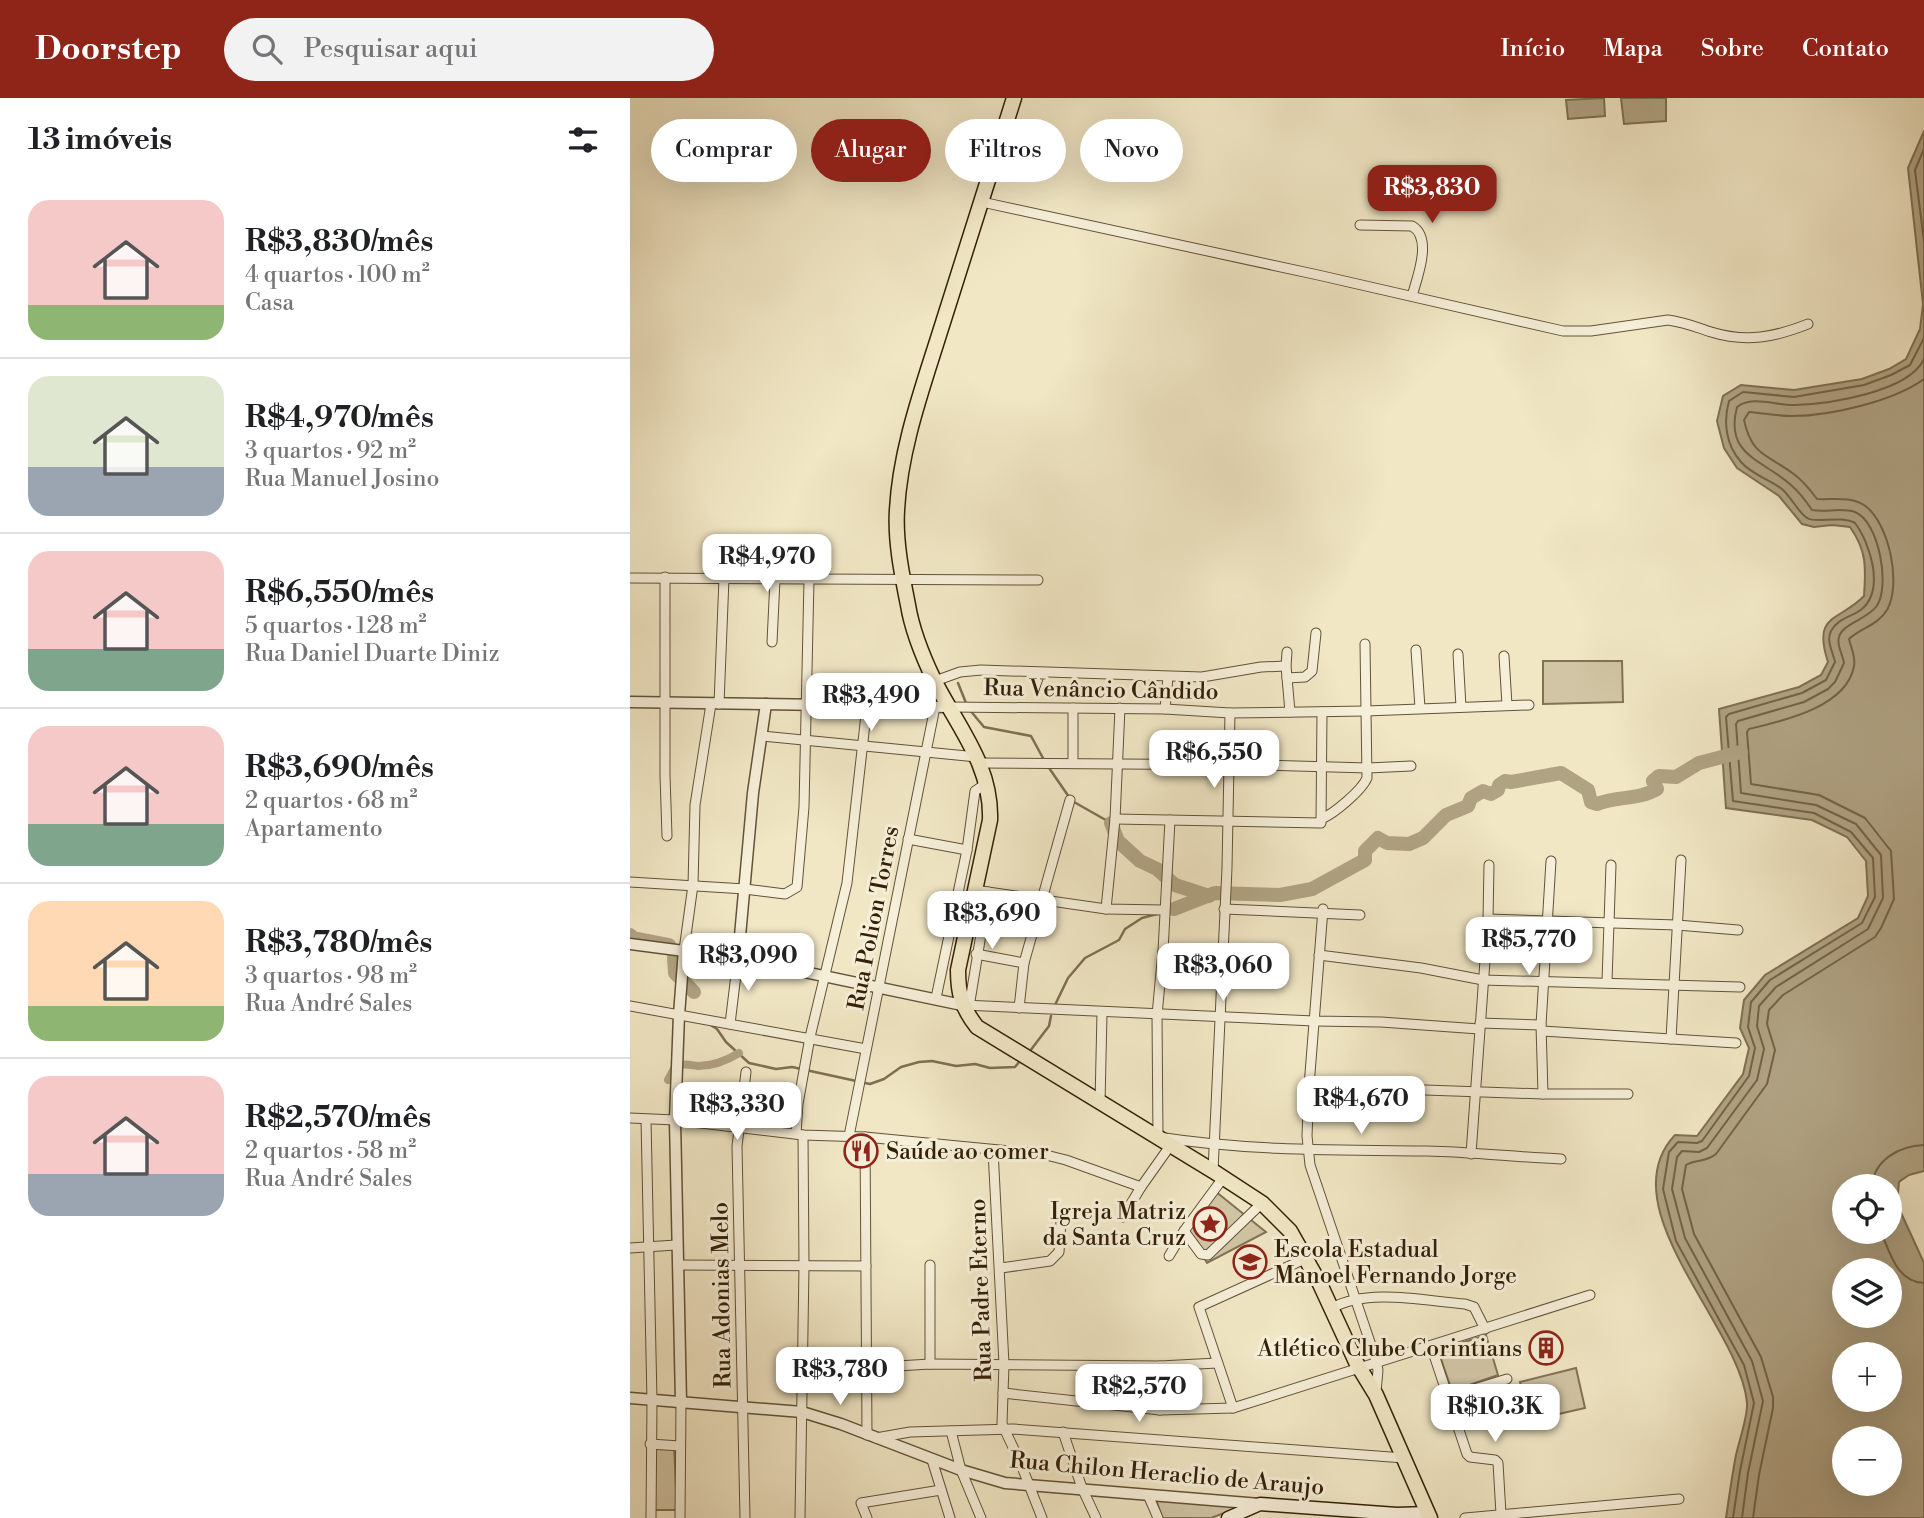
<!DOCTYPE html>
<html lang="pt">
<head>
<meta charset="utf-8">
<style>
  :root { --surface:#fff; --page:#f2f2f2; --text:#202124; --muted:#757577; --line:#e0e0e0; --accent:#8f2418 }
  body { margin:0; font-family:"Libre Bodoni",serif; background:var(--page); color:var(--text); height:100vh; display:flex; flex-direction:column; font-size:26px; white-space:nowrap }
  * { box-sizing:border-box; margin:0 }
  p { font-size:23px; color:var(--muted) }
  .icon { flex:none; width:38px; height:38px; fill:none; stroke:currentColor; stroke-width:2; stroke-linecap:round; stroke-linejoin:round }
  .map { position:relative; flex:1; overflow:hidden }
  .details { display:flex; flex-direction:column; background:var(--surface); width:630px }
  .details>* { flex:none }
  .hud { position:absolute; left:21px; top:21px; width:665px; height:63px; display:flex; gap:14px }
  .controls { position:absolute; left:1202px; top:1076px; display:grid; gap:14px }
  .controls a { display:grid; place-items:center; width:70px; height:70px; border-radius:50%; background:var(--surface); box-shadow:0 7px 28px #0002; font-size:35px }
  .price { position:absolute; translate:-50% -60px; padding:0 16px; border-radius:14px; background:#fff; color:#222; font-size:23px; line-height:46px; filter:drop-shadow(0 2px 4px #0008) }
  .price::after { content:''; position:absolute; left:50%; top:42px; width:21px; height:16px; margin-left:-10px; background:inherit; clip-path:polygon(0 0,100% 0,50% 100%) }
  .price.selected { background:var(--accent); color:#fff }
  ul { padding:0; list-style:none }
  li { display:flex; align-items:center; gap:21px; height:175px; padding:0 28px }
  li+li { border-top:2px solid var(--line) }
  li span { display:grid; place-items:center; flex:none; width:196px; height:140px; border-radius:21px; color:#555 }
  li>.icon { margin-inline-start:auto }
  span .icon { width:84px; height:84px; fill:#fffc; stroke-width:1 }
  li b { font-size:30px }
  h2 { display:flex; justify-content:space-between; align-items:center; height:84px; padding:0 28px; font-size:30px }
  .chip { padding:0 24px; border-radius:32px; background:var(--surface); box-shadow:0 7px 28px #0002; font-size:24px; line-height:63px }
  .chip.selected { background:var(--accent); color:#fff }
  header { display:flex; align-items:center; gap:42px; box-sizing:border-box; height:98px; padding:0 35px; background:var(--accent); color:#fff }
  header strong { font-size:33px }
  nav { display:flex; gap:38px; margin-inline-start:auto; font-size:24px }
  .search { width:490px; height:63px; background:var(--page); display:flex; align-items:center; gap:18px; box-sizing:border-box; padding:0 24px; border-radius:38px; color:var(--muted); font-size:26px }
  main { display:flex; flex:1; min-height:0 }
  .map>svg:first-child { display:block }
  .green { fill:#d1c5a5; stroke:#827256; stroke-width:2 }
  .water { fill:#b0a384; stroke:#7e6f52; stroke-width:2; fill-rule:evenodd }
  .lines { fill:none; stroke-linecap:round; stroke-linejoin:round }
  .shore { stroke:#726246; stroke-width:2 }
  .stream { stroke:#7e6f52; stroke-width:2.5 }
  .canal { stroke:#b0a384; stroke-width:8 }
  .river { stroke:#b0a384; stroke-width:14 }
  .minor-casing { stroke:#625236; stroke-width:11 }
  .tertiary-casing { stroke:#625236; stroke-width:13 }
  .secondary-casing { stroke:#332007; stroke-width:15 }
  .primary-casing { stroke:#332007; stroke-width:17 }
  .minor { stroke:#f6efd9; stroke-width:9 }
  .tertiary { stroke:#f6efd9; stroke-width:10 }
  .secondary { stroke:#f6efd9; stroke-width:12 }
  .primary { stroke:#f1e7c5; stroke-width:14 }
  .labels { text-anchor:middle; stroke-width:6; stroke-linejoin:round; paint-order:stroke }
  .street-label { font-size:23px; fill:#332007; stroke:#f6efd9 }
  .poi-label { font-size:23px; fill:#332007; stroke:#f6efd9; text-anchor:start }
</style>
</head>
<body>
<header>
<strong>Doorstep</strong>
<div class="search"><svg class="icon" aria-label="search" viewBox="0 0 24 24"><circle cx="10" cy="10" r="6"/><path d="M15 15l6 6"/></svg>Pesquisar aqui</div>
<nav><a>Início</a><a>Mapa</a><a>Sobre</a><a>Contato</a></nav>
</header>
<main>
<section class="details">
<h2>13 imóveis<svg class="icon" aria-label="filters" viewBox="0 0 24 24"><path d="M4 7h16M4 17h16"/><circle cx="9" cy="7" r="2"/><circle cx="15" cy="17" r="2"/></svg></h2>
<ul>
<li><span style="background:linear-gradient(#f6c9c9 75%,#8fb573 0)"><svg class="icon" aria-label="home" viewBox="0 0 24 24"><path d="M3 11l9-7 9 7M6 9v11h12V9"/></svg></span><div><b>R$3,830/mês</b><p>4 quartos · 100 m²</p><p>Casa</p></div></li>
<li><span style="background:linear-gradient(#dfe7d0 65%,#9aa5b1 0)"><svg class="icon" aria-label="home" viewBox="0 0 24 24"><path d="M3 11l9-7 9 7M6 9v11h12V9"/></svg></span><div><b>R$4,970/mês</b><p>3 quartos · 92 m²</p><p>Rua Manuel Josino</p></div></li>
<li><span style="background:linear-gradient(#f6c9c9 70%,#7fa58c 0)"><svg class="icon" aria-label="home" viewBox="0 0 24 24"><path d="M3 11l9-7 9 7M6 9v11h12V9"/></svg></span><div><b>R$6,550/mês</b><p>5 quartos · 128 m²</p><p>Rua Daniel Duarte Diniz</p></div></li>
<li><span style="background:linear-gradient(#f6c9c9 70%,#7fa58c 0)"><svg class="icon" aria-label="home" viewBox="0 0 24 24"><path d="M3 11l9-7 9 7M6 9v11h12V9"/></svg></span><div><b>R$3,690/mês</b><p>2 quartos · 68 m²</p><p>Apartamento</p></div></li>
<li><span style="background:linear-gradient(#ffd9b3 75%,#8fb573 0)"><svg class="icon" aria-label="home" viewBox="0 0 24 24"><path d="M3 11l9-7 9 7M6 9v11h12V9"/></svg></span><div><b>R$3,780/mês</b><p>3 quartos · 98 m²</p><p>Rua André Sales</p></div></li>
<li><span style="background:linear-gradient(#f6c9c9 70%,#9aa5b1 0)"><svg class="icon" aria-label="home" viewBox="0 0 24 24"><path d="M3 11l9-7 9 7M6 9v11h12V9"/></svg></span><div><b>R$2,570/mês</b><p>2 quartos · 58 m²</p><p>Rua André Sales</p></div></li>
</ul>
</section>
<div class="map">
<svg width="1294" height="1420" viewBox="0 0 1294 1420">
  <rect width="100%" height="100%" fill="#f1e7c5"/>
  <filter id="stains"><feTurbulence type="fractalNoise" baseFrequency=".00286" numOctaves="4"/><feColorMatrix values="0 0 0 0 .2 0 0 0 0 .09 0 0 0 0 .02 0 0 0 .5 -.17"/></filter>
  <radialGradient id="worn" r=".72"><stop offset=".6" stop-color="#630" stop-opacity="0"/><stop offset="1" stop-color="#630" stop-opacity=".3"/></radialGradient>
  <g class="green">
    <polygon points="913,563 992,563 993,604 913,606"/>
    <polygon points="585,1093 636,1134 577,1165 557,1129"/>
    <polygon points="856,1237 868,1277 822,1293 808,1252"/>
    <polygon points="946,1270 955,1310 898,1323 890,1284"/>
    <polygon points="23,1346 44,1347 47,1412 25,1412"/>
    <polygon points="526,1401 610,1409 581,1420 532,1420"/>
  </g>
  <g class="water">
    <polygon points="974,0 975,18 938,21 936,2"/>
    <polygon points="991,0 1036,0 1036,23 994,26"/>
    <path d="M1294 33V1073L1279 1077 1269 1084 1267 1106 1294 1165V1420H1096C1099 1399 1102 1378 1106 1357 1109 1343 1118 1318 1117 1305 1111 1229 977 1109 1045 1037L1067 1038 1113 976 1119 950 1110 930 1114 902 1135 877 1228 820 1238 798 1236 763 1217 739 1182 722 1096 710 1089 611 1169 589 1191 577 1198 564C1182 515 1209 524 1234 498 1236 470 1237 453 1220 429L1202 427 1184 429 1172 426 1149 398 1107 370 1094 350 1087 323 1093 298 1111 287 1164 292 1232 281 1259 271 1276 261 1290 231 1293 206 1278 70ZM1260 1088V1134H1214V1088ZM1260 1172V1218H1214V1172ZM1214 1256H1260V1302H1214ZM1214 1340H1260V1386H1214Z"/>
  </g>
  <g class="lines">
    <g class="shore">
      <polyline points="1294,51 1285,72 1294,143"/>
      <path d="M1242 1088C1244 1062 1269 1048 1294 1047"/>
      <path d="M1251 1134C1260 1155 1267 1184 1294 1185"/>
      <path d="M1103 1420 1110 1373 1124 1305 1114 1267 1046 1143 1033 1091 1039 1054 1048 1044 1067 1045 1072 1043 1119 978 1125 950 1118 929 1121 904 1140 882 1232 825 1245 799 1243 760 1221 734 1184 715 1103 703 1096 619 1099 616 1172 595 1196 582 1205 564C1203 554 1196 543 1201 533 1208 520 1222 519 1232 511 1255 491 1240 445 1225 425 1210 417 1186 426 1177 420 1169 415 1161 399 1152 391 1140 382 1121 376 1111 364 1096 347 1093 324 1099 303L1113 294 1164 299 1234 287 1261 277 1280 267 1294 240"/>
      <path d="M1112 1420 1118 1375 1133 1303 1122 1263 1055 1140 1042 1091 1047 1059 1052 1053 1069 1054 1077 1050 1127 982 1134 951 1127 928 1129 908 1146 889 1238 831 1253 800 1251 757 1226 726 1186 707 1111 695 1106 626 1108 623 1174 604 1198 591 1205 584 1214 565C1213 557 1206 547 1209 539 1212 526 1237 521 1246 509 1261 490 1249 423 1225 414 1210 409 1196 415 1182 412 1176 403 1169 394 1161 387 1134 362 1094 358 1107 309 1122 297 1147 308 1165 307 1199 306 1279 294 1294 261"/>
      <path d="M1123 1420 1129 1377 1143 1310V1299L1131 1259 1064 1136 1052 1091 1056 1067C1065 1061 1075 1065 1086 1056L1137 986 1145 952 1137 926 1139 912 1153 897 1245 839 1251 830 1264 801 1261 753 1235 720 1189 697 1121 686 1117 634 1119 631C1153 623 1217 609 1224 568 1226 559 1221 550 1219 541 1231 530 1248 527 1257 512 1272 486 1259 424 1234 407 1220 398 1202 402 1187 401 1181 393 1173 383 1165 377 1138 356 1122 359 1114 322L1119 314C1133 315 1148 318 1163 318 1200 318 1264 303 1294 281"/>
    </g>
    <g class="stream">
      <polyline points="328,585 336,605"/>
      <polyline points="339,611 354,629 401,638 414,662"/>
      <polyline points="417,667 439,699"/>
      <polyline points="444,704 481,725"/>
      <polyline points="425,907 438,880 455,860 489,842 495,831 512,820 527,816"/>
      <polyline points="79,926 87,931 96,944 119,965 146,971 162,969 240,986 254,981 271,969 289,964 302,963 326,968 345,966 360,970 385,969 390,963"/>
      <polyline points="400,953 419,928 421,918"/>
    </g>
    <path class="canal" d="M38 982 45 969C53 965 59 967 68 968 84 968 96 963 109 955"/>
    <g class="river">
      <polyline points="481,725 488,743 510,763 527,771 545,787 579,798"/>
      <path d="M544 811 585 795 650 797 682 791 735 762V753L748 740 757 745 779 746 793 740 816 717 838 708 841 700 853 693 861 696 868 692 869 687 875 683 881 684 931 675 958 692 961 704 967 706C986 698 1009 702 1027 691L1023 683 1029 678 1046 679 1069 665 1111 654"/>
      <polyline points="0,837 3,840 39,847"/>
      <polyline points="44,860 45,875 64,894"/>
    </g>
    <defs>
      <g id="minor">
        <path d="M352 104 688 177 933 233H961L1038 222C1054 224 1066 229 1081 234 1117 245 1145 239 1178 226"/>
        <path d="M730 127 782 128C803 140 787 180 782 198"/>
        <polyline points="35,479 35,677 37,738"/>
        <polyline points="0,480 408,482"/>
        <polyline points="142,544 145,482"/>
        <polyline points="786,552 790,610"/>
        <polyline points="657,554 656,568 660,614"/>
        <polyline points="828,556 831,609"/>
        <polyline points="874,558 877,607"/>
        <polyline points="657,580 675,579 682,573 686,535"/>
        <polyline points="305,583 330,574 351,572 572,579 631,569 656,568"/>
        <polyline points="89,606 94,480"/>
        <polyline points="320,609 535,611 600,615 736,613 899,607"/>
        <polyline points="443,610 443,665"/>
        <polyline points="535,611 538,579"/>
        <polyline points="132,638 347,659"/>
        <polyline points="350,665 628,667 738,670 781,668"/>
        <polyline points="485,721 691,725 692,614"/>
        <path d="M691 721C704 716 732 692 737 680L735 546"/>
        <path d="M540 722 533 853 527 917 528 1039C618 1053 706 1052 797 1053 841 1054 886 1059 931 1061"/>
        <polyline points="278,741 337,752"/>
        <polyline points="0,784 115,791 155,796 167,789 174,709 179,482"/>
        <polyline points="344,792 476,811 534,812"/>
        <polyline points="476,811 485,721 490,610"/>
        <polyline points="594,811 730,817"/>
        <polyline points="693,811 679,988 677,1038 680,1067 745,1259 748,1272 746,1294"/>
        <polyline points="858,821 1047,827 1108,832"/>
        <polyline points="54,852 63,787 65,707 81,606"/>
        <polyline points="533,853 593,853"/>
        <polyline points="346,856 394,865"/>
        <polyline points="689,857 791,870 853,882 1110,889"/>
        <polyline points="977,883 981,767"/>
        <polyline points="306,900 337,752 345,693 357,685"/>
        <polyline points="334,907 684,923 751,924 849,931"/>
        <polyline points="0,908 236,951"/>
        <polyline points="339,909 358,794"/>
        <polyline points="389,910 394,865 440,702"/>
        <polyline points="850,925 911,927"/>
        <polyline points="100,926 108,860"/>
        <polyline points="912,933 1106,945"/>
        <polyline points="1041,941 1051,762"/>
        <polyline points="679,988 913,996 998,996"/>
        <polyline points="913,996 911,927 921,763"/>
        <polyline points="470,1005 472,915"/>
        <polyline points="0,1020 45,1022 173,1037 235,1039 412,1056 436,1062 511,1089 540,1048"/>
        <polyline points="16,1022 22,1302 21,1420"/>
        <polyline points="166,1036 168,1006 180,939 217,785 237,608"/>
        <polyline points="219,1038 305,609"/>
        <polyline points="235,1039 237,1337"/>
        <polyline points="363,1052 374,1266 372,1326 390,1364 412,1420"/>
        <polyline points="841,1056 858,821 859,767"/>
        <polyline points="583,1073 597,770 600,615"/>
        <polyline points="493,1119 511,1089"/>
        <polyline points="554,1133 571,1156 578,1157 632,1105"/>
        <polyline points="0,1150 46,1147"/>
        <polyline points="539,1158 554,1133 593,1080"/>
        <polyline points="48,1167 236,1168"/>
        <polyline points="371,1170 420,1163 429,1154 431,1123"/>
        <path d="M702 1210C739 1190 794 1203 835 1206L844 1209 855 1231"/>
        <polyline points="801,1248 837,1356 840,1359 865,1362 868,1365 871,1416"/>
        <polyline points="300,1266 300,1167"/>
        <polyline points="172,1274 300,1266 530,1268 587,1265"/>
        <polyline points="373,1295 530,1312 603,1310 960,1197"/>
        <polyline points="818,1299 877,1281"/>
        <polyline points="603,1310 569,1209 677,1160"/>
        <polyline points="530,1312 530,1268"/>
        <polyline points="321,1333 331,1372 351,1420"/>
        <polyline points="433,1334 452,1390 466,1420"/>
        <polyline points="246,1340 280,1334 383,1331 774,1360"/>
        <polyline points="20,1346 50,1348"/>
        <polyline points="302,1362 320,1420"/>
        <polyline points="518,1397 528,1420"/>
        <polyline points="50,1420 51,1304"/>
        <polyline points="115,1420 107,1048 116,974"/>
        <polyline points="170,1420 174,1168 173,1037"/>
        <polyline points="237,1420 231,1405 311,1392"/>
        <polyline points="835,1420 1049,1401"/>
      </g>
      <g id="tertiary">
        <polyline points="0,604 320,609"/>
        <polyline points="0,846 108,860 332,907"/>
        <polyline points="108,860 123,695 136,606"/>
        <polyline points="0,1300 172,1314 211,1326 331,1372 375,1385 630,1406"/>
        <polyline points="51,1304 45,1022 49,917 54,852"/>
      </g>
      <polyline id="secondary" points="598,1420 630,1406 767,1416 798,1415"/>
      <path id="primary" d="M384 0C359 79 334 158 309 237 291 294 270 353 267 412 265 443 272 477 278 507 282 532 293 559 304 582 327 628 362 667 360 722L328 872C328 896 332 910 347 929L583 1073 632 1105 660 1133 690 1186 727 1266 746 1297 800 1420"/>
    </defs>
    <use href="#minor" class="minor-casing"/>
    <use href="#tertiary" class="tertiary-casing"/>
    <use href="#secondary" class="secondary-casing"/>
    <use href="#primary" class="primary-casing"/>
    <use href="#minor" class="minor"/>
    <use href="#tertiary" class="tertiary"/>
    <use href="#secondary" class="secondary"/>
    <use href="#primary" class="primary"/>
  </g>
  <defs>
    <symbol id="restaurant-ring" viewBox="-11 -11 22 22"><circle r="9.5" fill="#f6efd9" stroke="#8f2418" stroke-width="1.5"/><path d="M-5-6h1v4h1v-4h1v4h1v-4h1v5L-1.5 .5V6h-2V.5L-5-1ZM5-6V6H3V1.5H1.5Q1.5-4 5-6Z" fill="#8f2418"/></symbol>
    <symbol id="sight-ring" viewBox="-11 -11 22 22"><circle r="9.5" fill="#f6efd9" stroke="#8f2418" stroke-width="1.5"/><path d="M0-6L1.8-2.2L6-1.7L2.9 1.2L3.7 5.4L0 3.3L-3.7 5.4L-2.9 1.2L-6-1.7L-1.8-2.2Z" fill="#8f2418"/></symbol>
    <symbol id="school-ring" viewBox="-11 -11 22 22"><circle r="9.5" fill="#f6efd9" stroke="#8f2418" stroke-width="1.5"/><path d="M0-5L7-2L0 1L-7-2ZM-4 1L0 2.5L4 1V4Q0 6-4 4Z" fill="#8f2418"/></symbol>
    <symbol id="building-ring" viewBox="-11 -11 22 22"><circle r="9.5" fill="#f6efd9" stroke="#8f2418" stroke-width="1.5"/><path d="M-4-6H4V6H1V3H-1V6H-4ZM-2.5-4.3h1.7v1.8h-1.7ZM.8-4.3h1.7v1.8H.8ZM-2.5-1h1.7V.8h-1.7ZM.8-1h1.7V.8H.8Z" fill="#8f2418"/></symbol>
  </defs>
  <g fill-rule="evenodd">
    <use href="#restaurant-ring" x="212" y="1034" width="38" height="38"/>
    <use href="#sight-ring" x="561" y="1107" width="38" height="38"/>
    <use href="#school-ring" x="601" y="1145" width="38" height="38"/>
    <use href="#building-ring" x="897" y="1231" width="38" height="38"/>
  </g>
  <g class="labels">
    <g class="street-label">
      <text transform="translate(471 591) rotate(1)" y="8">Rua Venâncio Cândido</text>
      <text transform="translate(243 820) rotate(-79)" y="8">Rua Polion Torres</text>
      <text transform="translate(350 1192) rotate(-92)" y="8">Rua Padre Eterno</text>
      <text transform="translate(91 1197) rotate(-91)" y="8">Rua Adonias Melo</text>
      <text transform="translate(537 1375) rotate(5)" y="8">Rua Chilon Heraclio de Araujo</text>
    </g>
    <g class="poi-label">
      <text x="256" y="1061">Saúde ao comer</text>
      <text x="556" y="1121" text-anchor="end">Igreja Matriz<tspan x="556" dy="26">da Santa Cruz</tspan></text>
      <text x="644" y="1159">Escola Estadual<tspan x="644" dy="26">Manoel Fernando Jorge</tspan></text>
      <text x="892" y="1258" text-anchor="end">Atlético Clube Corintians</text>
    </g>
  </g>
  <rect width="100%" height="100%" filter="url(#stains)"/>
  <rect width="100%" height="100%" fill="url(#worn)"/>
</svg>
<div class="controls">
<a><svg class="icon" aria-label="locate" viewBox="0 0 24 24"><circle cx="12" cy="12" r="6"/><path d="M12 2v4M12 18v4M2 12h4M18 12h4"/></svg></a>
<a><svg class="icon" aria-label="layers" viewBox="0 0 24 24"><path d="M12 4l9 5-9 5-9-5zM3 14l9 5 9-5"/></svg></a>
<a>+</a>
<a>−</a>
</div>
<b class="price selected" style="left:802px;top:127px">R$3,830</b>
<b class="price" style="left:137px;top:496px">R$4,970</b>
<b class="price" style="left:241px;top:635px">R$3,490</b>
<b class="price" style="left:584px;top:692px">R$6,550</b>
<b class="price" style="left:362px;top:853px">R$3,690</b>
<b class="price" style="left:899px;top:879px">R$5,770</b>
<b class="price" style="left:118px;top:895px">R$3,090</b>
<b class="price" style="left:593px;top:905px">R$3,060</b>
<b class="price" style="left:731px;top:1038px">R$4,670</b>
<b class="price" style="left:107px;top:1044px">R$3,330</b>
<b class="price" style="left:210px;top:1309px">R$3,780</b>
<b class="price" style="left:509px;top:1326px">R$2,570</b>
<b class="price" style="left:865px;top:1346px">R$10.3K</b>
<div class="hud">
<a class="chip">Comprar</a>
<a class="chip selected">Alugar</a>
<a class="chip">Filtros</a>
<a class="chip">Novo</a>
</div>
</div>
</main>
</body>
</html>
